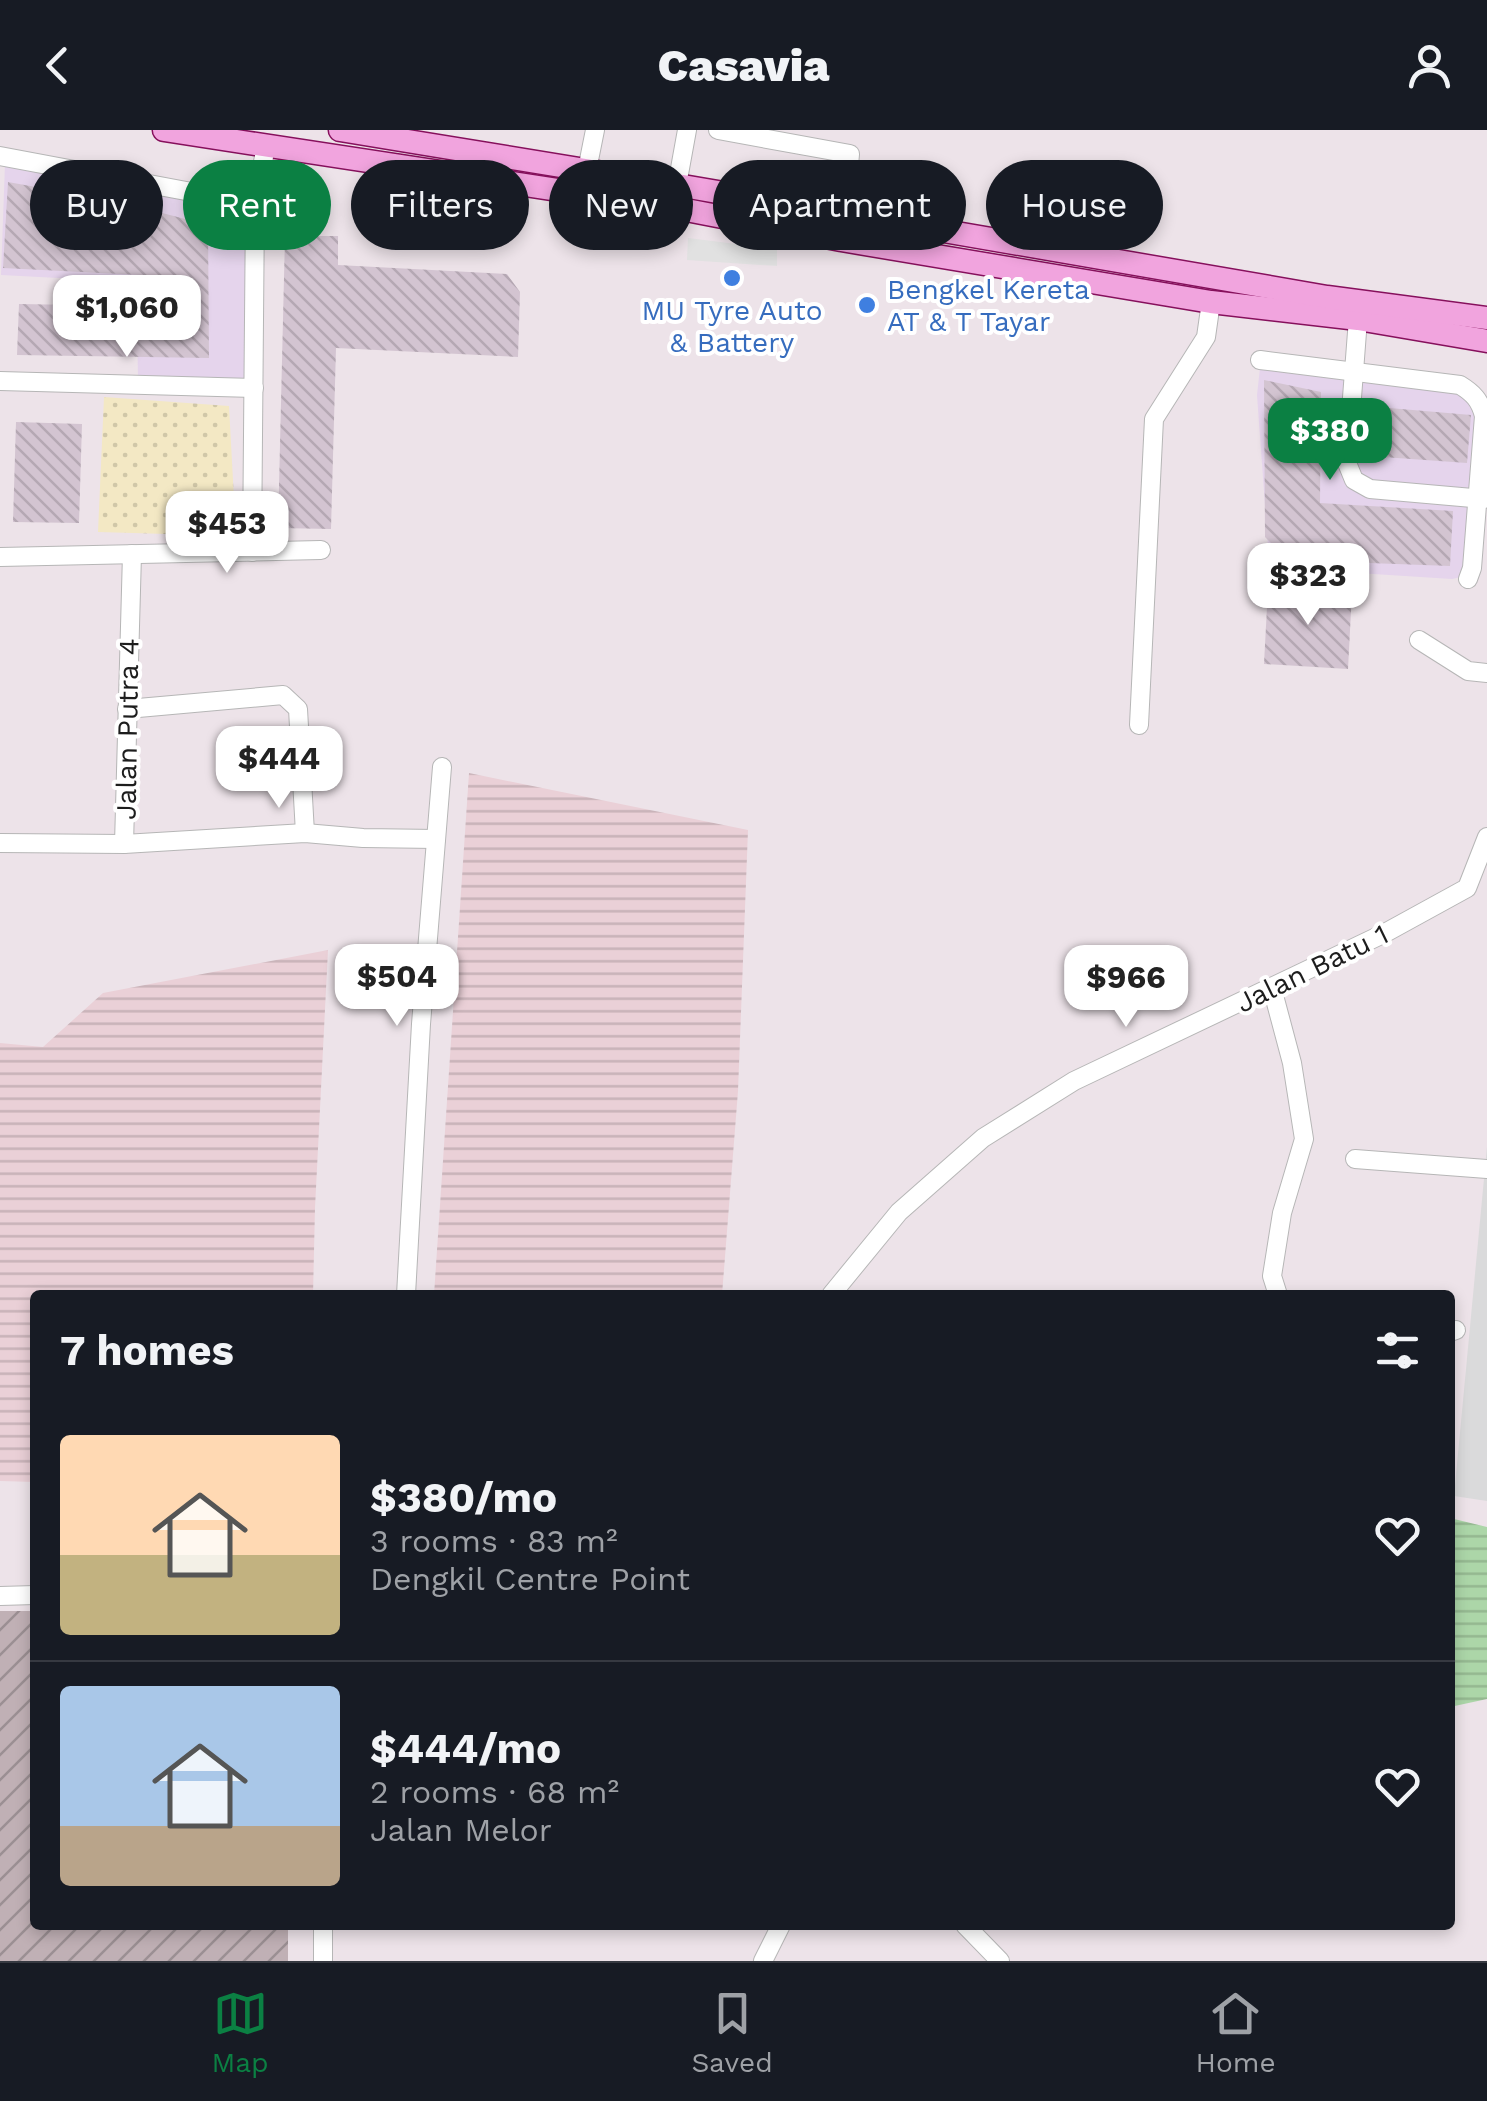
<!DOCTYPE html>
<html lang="en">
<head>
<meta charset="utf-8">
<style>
  :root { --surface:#171b24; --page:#20242c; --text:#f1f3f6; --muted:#9ea1a6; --line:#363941; --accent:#0b8043 }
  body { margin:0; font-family:"Work Sans",sans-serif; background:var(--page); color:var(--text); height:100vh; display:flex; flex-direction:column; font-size:38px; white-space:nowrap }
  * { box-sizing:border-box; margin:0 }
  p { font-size:32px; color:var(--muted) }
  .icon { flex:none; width:55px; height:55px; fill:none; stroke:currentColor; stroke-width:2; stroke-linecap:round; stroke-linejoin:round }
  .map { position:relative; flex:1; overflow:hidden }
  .drawer { position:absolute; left:30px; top:1160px; width:1425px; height:640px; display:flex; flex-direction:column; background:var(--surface); border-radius:10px; box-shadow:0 5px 15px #0003 }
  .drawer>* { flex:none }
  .guide { position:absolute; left:30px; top:30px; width:1428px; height:90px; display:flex; gap:20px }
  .price { position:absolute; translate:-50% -85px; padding:0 22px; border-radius:20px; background:#fff; color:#222; font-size:32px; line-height:65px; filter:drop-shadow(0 2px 5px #0008) }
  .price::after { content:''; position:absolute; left:50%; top:60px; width:30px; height:22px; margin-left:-15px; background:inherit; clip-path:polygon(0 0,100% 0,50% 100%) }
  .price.current { background:var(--accent); color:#fff }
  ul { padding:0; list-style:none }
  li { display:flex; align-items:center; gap:30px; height:250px; padding:0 30px }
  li+li { border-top:2px solid var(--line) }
  li span { display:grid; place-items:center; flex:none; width:280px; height:200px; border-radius:10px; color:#555 }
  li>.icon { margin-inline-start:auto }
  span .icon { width:120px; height:120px; fill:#fffc; stroke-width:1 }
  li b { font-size:42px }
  h2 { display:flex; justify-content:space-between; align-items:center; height:120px; padding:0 30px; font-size:42px }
  .chip { padding:0 35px; border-radius:45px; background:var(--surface); box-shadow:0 5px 15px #0003; font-size:35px; line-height:90px }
  .chip.current { background:var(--accent); color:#fff }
  header { display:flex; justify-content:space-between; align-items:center; height:130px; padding:0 30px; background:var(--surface); font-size:45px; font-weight:800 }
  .tabs { display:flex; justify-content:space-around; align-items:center; height:140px; border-top:2px solid var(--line); background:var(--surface); font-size:28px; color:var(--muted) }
  .tabs a { display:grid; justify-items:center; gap:5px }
  .tabs .current { color:var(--accent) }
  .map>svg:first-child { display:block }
  .residential { fill:#dadadb }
  .commercial { fill:#e5d4ec }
  .construction { fill:url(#construction-furrows) }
  .farmland { fill:url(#farmland-rules) }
  .park { fill:url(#park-dots) }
  .parking { fill:#e1e1e1 }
  .water { fill:url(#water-rules) }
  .building { fill:url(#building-back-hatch) }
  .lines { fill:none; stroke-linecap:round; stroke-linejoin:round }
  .minor-casing { stroke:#b6b6b6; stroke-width:20 }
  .major-casing { stroke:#86105c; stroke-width:25 }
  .minor { stroke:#fff; stroke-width:18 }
  .major { stroke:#f1a4de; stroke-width:22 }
  .shop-dot { fill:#3f7fe0; stroke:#fff; stroke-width:4 }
  .labels { text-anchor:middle; stroke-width:8; stroke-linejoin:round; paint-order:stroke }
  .shop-label { font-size:28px; fill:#366cbe; stroke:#fff; text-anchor:start }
  .street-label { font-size:28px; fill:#1d1d1d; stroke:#fff }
</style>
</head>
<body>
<header><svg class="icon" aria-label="back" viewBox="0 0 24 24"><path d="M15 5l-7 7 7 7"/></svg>Casavia<svg class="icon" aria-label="person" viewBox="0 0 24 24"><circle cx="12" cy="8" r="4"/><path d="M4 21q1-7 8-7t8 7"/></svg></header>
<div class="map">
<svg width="1487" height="1831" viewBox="0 0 1487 1831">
  <defs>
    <pattern id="construction-furrows" width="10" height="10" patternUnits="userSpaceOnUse" patternTransform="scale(2.5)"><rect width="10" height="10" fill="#c0b0b5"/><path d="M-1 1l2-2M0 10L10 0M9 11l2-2" fill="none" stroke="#9b8f93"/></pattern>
    <pattern id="farmland-rules" width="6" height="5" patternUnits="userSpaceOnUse" patternTransform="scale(2.5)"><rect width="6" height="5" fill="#ead0d7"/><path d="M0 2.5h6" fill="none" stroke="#c8b2b8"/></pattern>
    <pattern id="park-dots" width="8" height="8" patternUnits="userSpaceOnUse" patternTransform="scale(2.5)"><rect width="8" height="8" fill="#f3e8c4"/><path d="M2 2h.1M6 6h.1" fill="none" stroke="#d0c7a8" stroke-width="1.8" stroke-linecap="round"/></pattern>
    <pattern id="water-rules" width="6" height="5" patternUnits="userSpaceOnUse" patternTransform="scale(2.5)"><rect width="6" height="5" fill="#acd6a8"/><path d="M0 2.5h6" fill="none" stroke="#94b790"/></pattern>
    <pattern id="building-back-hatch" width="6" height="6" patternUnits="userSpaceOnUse" patternTransform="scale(2.5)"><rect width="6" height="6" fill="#d3c4d1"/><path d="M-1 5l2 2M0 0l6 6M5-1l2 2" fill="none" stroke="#b5a8b3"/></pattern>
  </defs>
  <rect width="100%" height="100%" fill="#ede3e9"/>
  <polygon class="residential" points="1487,1017 1487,1371 1454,1366"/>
  <g class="commercial">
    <polygon points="5,34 249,81 246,249 138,247 136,152 1,145"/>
    <polygon points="1260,238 1457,261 1469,269 1476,288 1466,436 1461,447 1452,449 1279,438 1269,430 1257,265"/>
  </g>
  <polygon class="construction" points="0,1481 35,1481 35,1795 288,1795 288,1831 0,1831"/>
  <g class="farmland">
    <polygon points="469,643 748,700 738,961 722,1165 434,1165"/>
    <polygon points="328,820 315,1078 313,1165 35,1165 35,1352 0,1351 0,913 43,917 103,863"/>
  </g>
  <polygon class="park" points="104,267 229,276 236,406 98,402"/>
  <polygon class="parking" points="688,108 777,119 777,136 687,130"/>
  <polygon class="water" points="1450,1388 1487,1397 1487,1569 1450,1577"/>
  <g class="building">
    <polygon points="8,52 124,73 208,95 209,228 17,225 19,174 139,176 140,145 3,138"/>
    <polygon points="285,106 338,106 338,135 507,144 520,162 518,227 336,218 331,399 278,398"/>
    <polygon points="1264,250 1321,262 1320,373 1453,381 1450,436 1288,430 1265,407"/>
    <polygon points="1366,276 1471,285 1467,333 1383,327 1369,314"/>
    <polygon points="16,292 82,294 79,393 13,392"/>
    <polygon points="1268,458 1352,462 1348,539 1264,534"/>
  </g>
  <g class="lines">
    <defs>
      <g id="minor">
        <polyline points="718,0 850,24 845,83"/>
        <polyline points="0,26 255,74"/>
        <polyline points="587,40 595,0"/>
        <polyline points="677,55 687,0"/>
        <polyline points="1358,189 1347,333 1354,350 1370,359 1484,369"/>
        <path d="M1260 230 1460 255C1473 263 1480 270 1484 286L1472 438 1468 449"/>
        <polyline points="0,251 254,258"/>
        <polyline points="252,422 255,74 266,16"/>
        <polyline points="0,427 321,420"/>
        <polyline points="1419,510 1468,541 1487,543"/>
        <polyline points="127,579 283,565 298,579 305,703"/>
        <polyline points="1139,595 1154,289 1206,207 1211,172"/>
        <polyline points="0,713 124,714 305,703 363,708 436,709"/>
        <polyline points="124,714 132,424"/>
        <polyline points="1272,858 1292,933 1304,1009 1282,1083 1272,1146 1278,1165"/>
        <polyline points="1355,1029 1487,1039"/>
        <polyline points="406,1165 421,894 442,637"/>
        <polyline points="831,1165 899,1082 983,1008 1074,951 1385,803 1467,758 1487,707"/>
        <polyline points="1450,1202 1456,1200"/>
        <polyline points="0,1466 35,1465"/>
        <polyline points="965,1795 1000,1831"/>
        <polyline points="323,1831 323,1795"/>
        <polyline points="763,1831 781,1795"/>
      </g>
      <g id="major">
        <polyline points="164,0 676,78 841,110 1211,172 1358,189 1487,211"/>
        <polyline points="340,0 677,55 1327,167 1487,188"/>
      </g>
    </defs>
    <use href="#minor" class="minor-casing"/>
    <use href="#major" class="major-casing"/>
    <use href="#minor" class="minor"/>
    <use href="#major" class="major"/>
  </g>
  <g class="shop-dot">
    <circle cx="732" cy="148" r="10"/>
    <circle cx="867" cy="175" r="10"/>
  </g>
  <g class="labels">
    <g class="shop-label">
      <text x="887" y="169">Bengkel Kereta<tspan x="887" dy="32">AT &amp; T Tayar</tspan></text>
      <text x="732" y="190" text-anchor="middle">MU Tyre Auto<tspan x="732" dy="32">&amp; Battery</tspan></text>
    </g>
    <g class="street-label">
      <text transform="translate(127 599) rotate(-89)" y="10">Jalan Putra 4</text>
      <text transform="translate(1312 838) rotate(-26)" y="10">Jalan Batu 1</text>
    </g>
  </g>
</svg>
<b class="price" style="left:127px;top:230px">$1,060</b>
<b class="price current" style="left:1330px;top:353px">$380</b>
<b class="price" style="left:227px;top:446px">$453</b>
<b class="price" style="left:1308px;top:498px">$323</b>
<b class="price" style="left:279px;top:681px">$444</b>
<b class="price" style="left:397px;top:899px">$504</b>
<b class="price" style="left:1126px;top:900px">$966</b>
<div class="guide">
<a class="chip">Buy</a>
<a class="chip current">Rent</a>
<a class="chip">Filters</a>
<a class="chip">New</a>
<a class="chip">Apartment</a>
<a class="chip">House</a>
</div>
<section class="drawer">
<h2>7 homes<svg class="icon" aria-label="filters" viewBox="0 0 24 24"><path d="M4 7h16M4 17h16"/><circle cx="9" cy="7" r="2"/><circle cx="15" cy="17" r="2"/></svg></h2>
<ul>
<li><span style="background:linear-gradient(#ffd9b3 60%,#c2b280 0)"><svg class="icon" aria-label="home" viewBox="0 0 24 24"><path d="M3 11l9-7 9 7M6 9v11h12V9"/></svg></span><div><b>$380/mo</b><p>3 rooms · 83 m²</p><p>Dengkil Centre Point</p></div><svg class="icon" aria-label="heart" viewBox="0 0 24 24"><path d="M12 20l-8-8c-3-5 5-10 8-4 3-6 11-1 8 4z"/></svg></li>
<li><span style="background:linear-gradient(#a9c7e8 70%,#b9a48a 0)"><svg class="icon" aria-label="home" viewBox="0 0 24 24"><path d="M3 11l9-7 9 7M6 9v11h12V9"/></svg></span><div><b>$444/mo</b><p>2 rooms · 68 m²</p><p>Jalan Melor</p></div><svg class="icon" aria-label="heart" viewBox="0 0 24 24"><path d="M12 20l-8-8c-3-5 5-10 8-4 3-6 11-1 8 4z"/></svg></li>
</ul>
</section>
</div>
<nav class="tabs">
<a class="current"><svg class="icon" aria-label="map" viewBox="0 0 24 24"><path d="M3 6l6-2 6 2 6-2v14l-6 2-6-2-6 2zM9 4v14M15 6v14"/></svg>Map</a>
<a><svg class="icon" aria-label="saved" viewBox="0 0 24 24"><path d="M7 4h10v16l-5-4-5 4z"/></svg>Saved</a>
<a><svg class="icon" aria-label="home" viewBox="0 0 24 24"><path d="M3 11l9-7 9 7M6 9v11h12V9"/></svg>Home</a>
</nav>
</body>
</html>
